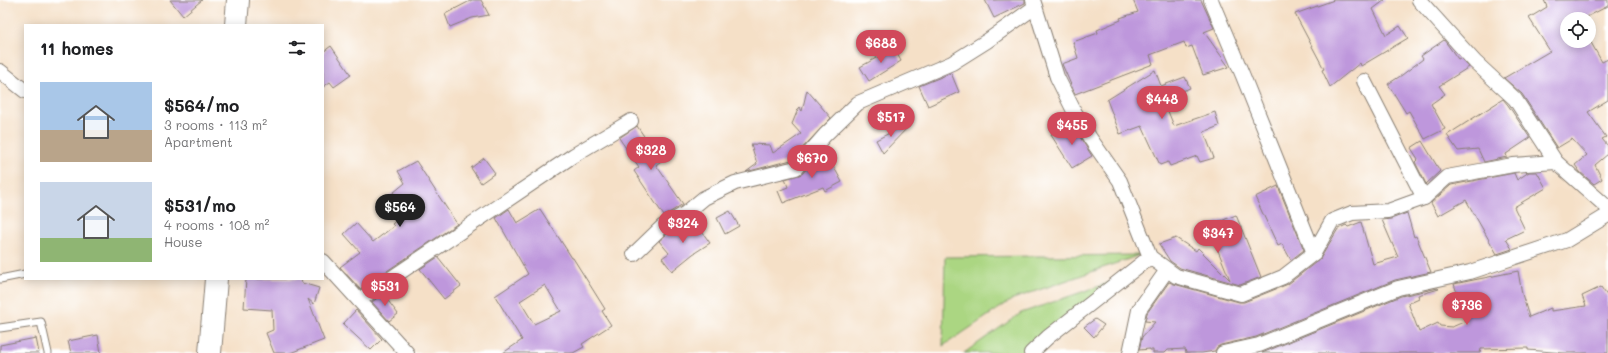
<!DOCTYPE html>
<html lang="en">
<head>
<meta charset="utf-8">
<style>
  :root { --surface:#fff; --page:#f2f2f2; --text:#202124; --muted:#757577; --accent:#d1495b }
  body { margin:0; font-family:Mali,sans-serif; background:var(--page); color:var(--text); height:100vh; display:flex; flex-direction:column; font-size:15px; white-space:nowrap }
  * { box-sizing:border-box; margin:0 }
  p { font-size:13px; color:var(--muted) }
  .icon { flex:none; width:22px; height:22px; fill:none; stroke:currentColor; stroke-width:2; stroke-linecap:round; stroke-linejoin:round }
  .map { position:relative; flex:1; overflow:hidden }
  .drawer { position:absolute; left:24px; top:24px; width:300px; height:256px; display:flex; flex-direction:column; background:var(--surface); border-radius:0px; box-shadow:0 2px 10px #0003 }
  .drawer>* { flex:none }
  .controls { position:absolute; left:1560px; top:12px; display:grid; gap:8px }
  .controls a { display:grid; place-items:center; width:36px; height:36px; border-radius:50%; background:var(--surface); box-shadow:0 2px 10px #0003; font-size:20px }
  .price { position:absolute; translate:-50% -34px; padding:0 9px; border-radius:14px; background:var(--accent); color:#fff; font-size:13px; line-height:26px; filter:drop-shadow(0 1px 2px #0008) }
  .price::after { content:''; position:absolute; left:50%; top:24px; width:12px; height:9px; margin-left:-6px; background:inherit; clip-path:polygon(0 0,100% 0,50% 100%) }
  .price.current { background:#222; color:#fff }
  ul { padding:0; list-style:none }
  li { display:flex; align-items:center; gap:12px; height:100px; padding:0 16px }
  li span { display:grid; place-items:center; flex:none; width:112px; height:80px; border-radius:0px; color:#555 }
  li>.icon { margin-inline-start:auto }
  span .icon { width:48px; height:48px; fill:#fffc; stroke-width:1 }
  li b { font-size:17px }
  h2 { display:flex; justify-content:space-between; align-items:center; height:48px; padding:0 16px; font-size:17px }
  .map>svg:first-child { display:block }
  .green { fill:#abd682; stroke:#64794f }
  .building { fill:#be97dc; fill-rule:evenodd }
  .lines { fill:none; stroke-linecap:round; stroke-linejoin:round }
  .service-casing { stroke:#887e72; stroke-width:9 }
  .minor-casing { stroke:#887e72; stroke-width:16 }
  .trunk-casing { stroke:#887e72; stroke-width:24 }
  .service { stroke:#fff; stroke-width:7 }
  .minor { stroke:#fff; stroke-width:14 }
  .trunk { stroke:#fff; stroke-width:22 }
</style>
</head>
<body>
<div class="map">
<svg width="1608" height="353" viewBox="0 0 1608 353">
  <rect width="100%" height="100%" fill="#fff"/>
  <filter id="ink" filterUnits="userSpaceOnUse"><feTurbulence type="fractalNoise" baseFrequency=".025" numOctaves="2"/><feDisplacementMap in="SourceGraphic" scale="8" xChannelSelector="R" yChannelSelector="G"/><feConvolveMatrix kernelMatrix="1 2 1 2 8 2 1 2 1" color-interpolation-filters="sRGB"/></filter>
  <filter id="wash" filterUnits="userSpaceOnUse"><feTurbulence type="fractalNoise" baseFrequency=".012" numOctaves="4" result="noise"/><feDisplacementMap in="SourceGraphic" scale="16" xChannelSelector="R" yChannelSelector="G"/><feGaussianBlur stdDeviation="0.9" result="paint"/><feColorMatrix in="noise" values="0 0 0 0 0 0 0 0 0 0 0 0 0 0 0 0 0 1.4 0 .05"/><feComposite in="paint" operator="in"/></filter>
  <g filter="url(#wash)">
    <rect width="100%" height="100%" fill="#f5e0c7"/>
    <g class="green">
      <polygon points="1140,255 1013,299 943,346 945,257"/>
      <polygon points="1114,281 1023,353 964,353 1021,313"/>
    </g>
    <g id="blocks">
      <g class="building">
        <polygon points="170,0 202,0 183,16"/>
        <polygon points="472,0 481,0 489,15 472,18 450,27 445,14"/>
        <polygon points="985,0 1025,0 1025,3 994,18"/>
        <polygon points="1133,0 1201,0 1214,28 1204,32 1229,67 1203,75 1192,46 1186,48 1184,42 1150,55 1153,64 1075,94 1062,64 1078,58 1073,42 1098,33 1097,30 1121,20 1120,18 1138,12"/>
        <polygon points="1334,0 1385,0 1373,9 1386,35 1400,26 1408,38 1361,66 1360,63 1330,87 1322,70 1324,69 1295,14"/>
        <polygon points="1544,0 1608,0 1608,6 1583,19 1567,19 1567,41 1589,41 1589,39 1602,62 1608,59 1608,100 1588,112 1606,137 1602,139 1608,146 1608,154 1595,165 1602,179 1594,184 1580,172 1575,165 1587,155 1572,139 1557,148 1522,94 1504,78 1550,51 1529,18 1547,7"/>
        <polygon points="1444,40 1458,59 1460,58 1469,67 1439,86 1445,94 1431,104 1445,129 1425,139 1409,111 1406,113 1388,84 1402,75 1423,59 1421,56"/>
        <polygon points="331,46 351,75 334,87 330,82 323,87 323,52"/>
        <polygon points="894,48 901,61 869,81 860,67"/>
        <polygon points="1155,70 1161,86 1185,77 1190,88 1163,99 1174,126 1215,112 1219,126 1204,132 1214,158 1200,162 1197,156 1170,166 1168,162 1160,165 1142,126 1120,134 1107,100"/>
        <polygon points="951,73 959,92 928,106 919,86"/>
        <polygon points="807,90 831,118 791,160 746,172 757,164 751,144 770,145 773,153 801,134 792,124 799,107 802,111"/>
        <polygon points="1503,99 1508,105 1530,138 1506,154 1507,157 1484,162 1478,149 1458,151 1447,135"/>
        <polygon points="909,123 910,125 883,153 876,140"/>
        <polygon points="1071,123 1092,156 1072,168 1051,135"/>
        <polygon points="637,126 661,161 656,165 683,204 664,216 634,171 639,167 619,138"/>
        <polygon points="1422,141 1440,171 1426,184 1415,162 1418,159 1411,148"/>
        <polygon points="824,149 842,182 825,191 823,187 783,203 778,191 788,187 785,179 802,174"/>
        <polygon points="484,158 495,173 481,183 471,168"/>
        <polygon points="416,161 457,224 360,289 340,267 360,252 344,234 356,223 373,242 394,226 392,224 397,220 382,202 405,183 398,171"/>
        <polygon points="1529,172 1537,172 1546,188 1514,207 1525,230 1506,239 1512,249 1497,254 1466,200 1438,216 1431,203 1451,185 1514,173 1517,180"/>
        <polygon points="1278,186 1304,250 1291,260 1282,244 1278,246 1255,197"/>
        <path d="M509 209 517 223 540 209 572 258H573L605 309 602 311 611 325 582 344 584 347 573 353H503L522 340 495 296 528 274 496 218ZM545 285 561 311 534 324 520 301Z"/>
        <polygon points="730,211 739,226 725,234 717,218"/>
        <polygon points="1407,213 1414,237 1416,236 1431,272 1395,280 1256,337 1221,345 1217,347 1215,351 1202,353 1186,353 1185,349 1168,350 1165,353 1153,353 1153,350 1150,350 1150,349 1139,350 1142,337 1155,322 1145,321 1147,313 1169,282 1174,284 1239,302 1244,302 1288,284 1320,259 1338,229 1346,225 1348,227 1361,222 1373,264 1398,257 1382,220 1391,219"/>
        <polygon points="1236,215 1261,277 1240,285 1180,268 1170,261 1159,244 1176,238 1196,251 1198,248 1230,280 1208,226"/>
        <polygon points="693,219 710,243 693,254 672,271 662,258 669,253 659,241 667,234"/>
        <polygon points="438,257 461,286 444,299 420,269"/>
        <polygon points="1518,271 1522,294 1529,317 1551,308 1551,311 1586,306 1582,296 1601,287 1608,297 1608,353 1565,353 1528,350 1528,348 1481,349 1480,353 1262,353 1401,296 1438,288 1439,289 1418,295 1419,298 1408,303 1419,332 1438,323 1440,326 1452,327 1466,321 1460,308 1462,308 1454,284"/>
        <polygon points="246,279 301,279 302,283 319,288 314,304 308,299 324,340 290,353 274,353 266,333 273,330 272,310 244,308"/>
        <polygon points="383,294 398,314 389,321 372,302"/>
        <polygon points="356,310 382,339 371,350 343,324"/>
        <polygon points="1095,319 1104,325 1094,337 1084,327"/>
        <polygon points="98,335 101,353 71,353 68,341"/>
        <polygon points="36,338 39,353 0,353 0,345"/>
      </g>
    </g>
  </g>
  <g filter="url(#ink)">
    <use href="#blocks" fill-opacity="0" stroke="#887e72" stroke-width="1"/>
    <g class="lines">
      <defs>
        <g id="service">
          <polyline points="0,279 25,274"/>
          <polyline points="0,328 41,322 48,353"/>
        </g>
        <g id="minor">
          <polyline points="1033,0 1057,77 1074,111 1090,138 1120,181 1150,257 1176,276 1241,294 1283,277 1314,253 1332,221 1352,213 1388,211 1424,198 1447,177 1513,165 1556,162"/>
          <polyline points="1211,0 1243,76 1314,253"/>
          <polyline points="1419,0 1475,62 1515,99 1556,162 1608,208"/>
          <polyline points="0,71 25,91"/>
          <polyline points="1364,81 1424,198"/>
          <polyline points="634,254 662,227 686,213 704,198 735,183 796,168 825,135 858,103 952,63 987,41 1035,7"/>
          <polyline points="323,261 407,353"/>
          <polyline points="359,300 574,155 631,121"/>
          <polyline points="1031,353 1048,337 1150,257"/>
          <polyline points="1130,353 1139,310 1167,270"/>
          <polyline points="1223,353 1259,345 1398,288 1470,272 1567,240 1608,215"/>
        </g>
        <g id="trunk">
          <polyline points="236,25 238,0"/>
          <polyline points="210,353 216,279"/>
        </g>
      </defs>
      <use href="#service" class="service-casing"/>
      <use href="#minor" class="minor-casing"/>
      <use href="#trunk" class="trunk-casing"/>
      <use href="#service" class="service"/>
      <use href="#minor" class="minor"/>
      <use href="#trunk" class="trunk"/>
    </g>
  </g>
</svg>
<div class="controls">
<a><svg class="icon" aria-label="locate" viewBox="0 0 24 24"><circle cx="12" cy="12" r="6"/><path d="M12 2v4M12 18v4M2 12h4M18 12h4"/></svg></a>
</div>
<b class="price" style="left:881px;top:64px">$688</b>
<b class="price" style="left:1162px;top:120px">$448</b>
<b class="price" style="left:891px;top:138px">$517</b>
<b class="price" style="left:1072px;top:146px">$455</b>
<b class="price" style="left:651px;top:171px">$328</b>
<b class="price" style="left:812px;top:179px">$670</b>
<b class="price current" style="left:400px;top:228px">$564</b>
<b class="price" style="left:683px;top:244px">$324</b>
<b class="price" style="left:1218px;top:254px">$347</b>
<b class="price" style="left:385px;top:307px">$531</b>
<b class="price" style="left:1467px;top:326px">$736</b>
<section class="drawer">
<h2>11 homes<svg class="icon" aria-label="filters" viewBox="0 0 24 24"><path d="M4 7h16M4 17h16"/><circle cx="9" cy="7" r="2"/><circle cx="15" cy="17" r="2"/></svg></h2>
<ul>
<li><span style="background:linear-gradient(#a9c7e8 60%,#b9a48a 0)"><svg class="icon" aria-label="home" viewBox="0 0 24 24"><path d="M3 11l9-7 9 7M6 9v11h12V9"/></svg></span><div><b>$564/mo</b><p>3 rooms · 113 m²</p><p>Apartment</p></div></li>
<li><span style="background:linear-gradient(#c9d6e8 70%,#8fb573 0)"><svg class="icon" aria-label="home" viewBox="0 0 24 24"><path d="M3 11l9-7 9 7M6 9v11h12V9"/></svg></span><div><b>$531/mo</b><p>4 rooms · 108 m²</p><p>House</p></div></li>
</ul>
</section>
</div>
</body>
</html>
